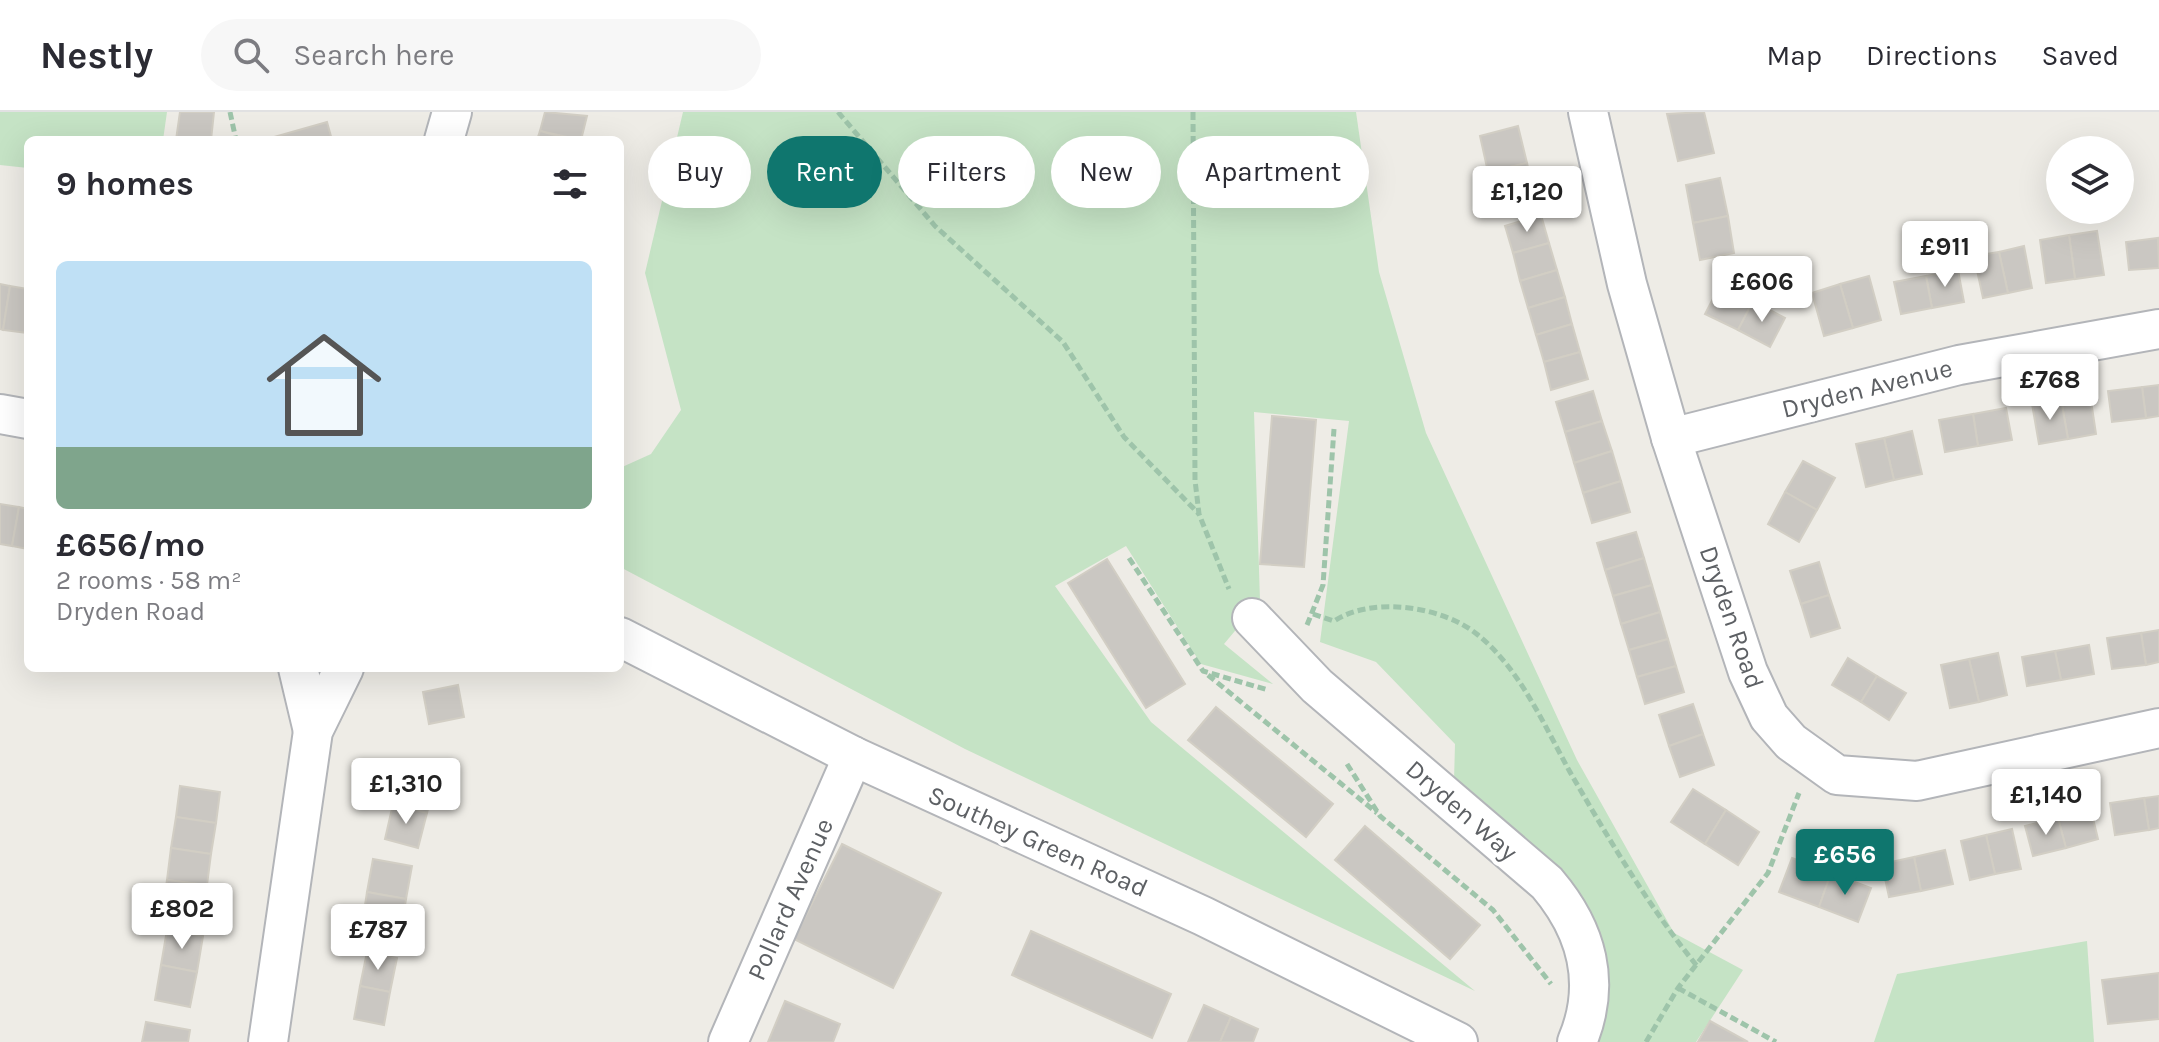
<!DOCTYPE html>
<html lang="en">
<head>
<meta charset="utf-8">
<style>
  :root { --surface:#fff; --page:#f7f7f7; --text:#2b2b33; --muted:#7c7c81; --line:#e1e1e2; --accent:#0f766e }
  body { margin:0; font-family:Karla,sans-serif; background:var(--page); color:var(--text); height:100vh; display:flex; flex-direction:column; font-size:30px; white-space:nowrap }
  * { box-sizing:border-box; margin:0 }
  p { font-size:26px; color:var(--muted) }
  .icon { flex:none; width:44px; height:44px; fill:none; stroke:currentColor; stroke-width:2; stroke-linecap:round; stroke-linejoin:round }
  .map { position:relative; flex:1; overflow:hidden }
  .panel { position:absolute; left:24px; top:24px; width:600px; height:536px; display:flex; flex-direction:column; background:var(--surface); border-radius:12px; box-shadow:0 8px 32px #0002 }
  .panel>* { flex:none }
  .hud { position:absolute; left:648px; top:24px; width:760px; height:72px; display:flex; gap:16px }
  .buttons { position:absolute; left:2046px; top:24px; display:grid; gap:16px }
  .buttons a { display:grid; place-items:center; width:88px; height:88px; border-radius:50%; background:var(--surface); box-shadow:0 8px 32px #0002; font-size:40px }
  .price { position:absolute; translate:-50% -68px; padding:0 18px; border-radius:8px; background:#fff; color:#222; font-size:26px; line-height:52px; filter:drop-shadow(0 2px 4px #0008) }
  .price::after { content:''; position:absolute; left:50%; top:48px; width:24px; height:18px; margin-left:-12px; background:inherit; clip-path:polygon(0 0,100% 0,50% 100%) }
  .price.current { background:var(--accent); color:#fff }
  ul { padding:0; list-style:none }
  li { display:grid; align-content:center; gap:16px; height:424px; padding:0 32px }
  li+li { border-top:2px solid var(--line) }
  li span { display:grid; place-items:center; height:248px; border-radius:12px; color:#555 }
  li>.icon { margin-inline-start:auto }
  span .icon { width:144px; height:144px; fill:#fffc; stroke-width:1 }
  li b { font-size:34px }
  h2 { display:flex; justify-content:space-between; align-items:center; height:96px; padding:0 32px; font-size:34px }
  .chip { padding:0 28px; border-radius:36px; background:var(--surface); box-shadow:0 8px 32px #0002; font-size:28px; line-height:72px }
  .chip.current { background:var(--accent); color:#fff }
  header { display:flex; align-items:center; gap:48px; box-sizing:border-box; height:112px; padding:0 40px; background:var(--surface); border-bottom:2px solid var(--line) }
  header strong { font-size:38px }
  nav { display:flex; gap:44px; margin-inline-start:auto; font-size:28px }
  .search { width:560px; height:72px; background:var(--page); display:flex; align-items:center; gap:20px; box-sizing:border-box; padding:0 28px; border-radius:44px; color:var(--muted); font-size:30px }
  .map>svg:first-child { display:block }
  .green { fill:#c5e3c5 }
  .building { fill:#cac7c2; stroke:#d2cec4; stroke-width:2 }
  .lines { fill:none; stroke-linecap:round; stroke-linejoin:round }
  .minor-casing { stroke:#b3b5b9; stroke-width:42 }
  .path { stroke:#9ec4aa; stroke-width:5; stroke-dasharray:8 4; stroke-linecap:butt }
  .minor { stroke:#fff; stroke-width:38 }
  .labels { text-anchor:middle; stroke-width:8; stroke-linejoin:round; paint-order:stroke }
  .street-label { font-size:26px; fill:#5d6064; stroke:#fff }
</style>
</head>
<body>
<header>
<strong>Nestly</strong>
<div class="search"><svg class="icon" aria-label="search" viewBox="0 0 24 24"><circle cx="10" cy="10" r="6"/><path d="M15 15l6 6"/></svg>Search here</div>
<nav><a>Map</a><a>Directions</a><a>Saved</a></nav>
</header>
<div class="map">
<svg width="2159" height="930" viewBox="0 0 2159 930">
  <rect width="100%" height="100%" fill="#eeece6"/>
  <g class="green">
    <polygon points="0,0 167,0 163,28 28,28 28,56 0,53"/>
    <polygon points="683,0 1356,0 1379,160 1426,321 1577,648 1674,821 1743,858 1696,930 1598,930 1605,910 1605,845 1454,669 1455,632 1376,550 1320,530 1349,309 1254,300 1260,489 1224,532 1273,572 1201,552 1126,434 1055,474 1151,610 1475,879 965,637 620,455 620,356 651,342 681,298 645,161"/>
    <polygon points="2087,829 2094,930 1874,930 1897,862"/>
  </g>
  <g class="building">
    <polygon points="180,0 214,0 211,28 176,28"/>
    <polygon points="545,0 587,4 581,28 540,19"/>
    <polygon points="1704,0 1714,41 1678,49 1667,2"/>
    <polygon points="327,10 332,28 267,28 267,27"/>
    <polygon points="1518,14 1527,51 1488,60 1480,24"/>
    <polygon points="540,19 573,28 537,28"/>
    <polygon points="1527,51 1535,87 1497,96 1488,60"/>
    <polygon points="1720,66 1728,104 1693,111 1686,73"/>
    <polygon points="1541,103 1549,131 1513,141 1505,114"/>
    <polygon points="1728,104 1734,141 1700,148 1693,111"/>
    <polygon points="2097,119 2104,163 2075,167 2069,123"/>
    <polygon points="2069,123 2075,167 2046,171 2040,128"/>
    <polygon points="2158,126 2159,156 2129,158 2126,130"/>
    <polygon points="1549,131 1557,158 1520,169 1513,141"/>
    <polygon points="2024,134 2032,176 2008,181 1999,140"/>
    <polygon points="1999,140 2008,181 1983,186 1974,144"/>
    <polygon points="1557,158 1565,185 1528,196 1520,169"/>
    <polygon points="1958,158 1964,190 1932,196 1926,164"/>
    <polygon points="1869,164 1881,208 1853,216 1840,172"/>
    <polygon points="1926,164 1932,196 1901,202 1894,170"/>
    <polygon points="0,172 10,174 3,218 0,217"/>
    <polygon points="1840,172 1853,216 1824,224 1812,181"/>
    <polygon points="1720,173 1753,189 1738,218 1705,202"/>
    <polygon points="10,174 28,177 28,221 3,218"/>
    <polygon points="1565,185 1572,212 1536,223 1528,196"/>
    <polygon points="1753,189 1785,206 1770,235 1738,218"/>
    <polygon points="1572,212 1580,240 1544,250 1536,223"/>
    <polygon points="1580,240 1588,267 1551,278 1544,250"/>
    <polygon points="2159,273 2159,304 2146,306 2142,275"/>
    <polygon points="2142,275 2146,306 2112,310 2108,279"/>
    <polygon points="1593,279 1602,309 1565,320 1556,290"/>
    <polygon points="2090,282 2096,322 2068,327 2061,287"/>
    <polygon points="2061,287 2068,327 2039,332 2032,292"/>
    <polygon points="2006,296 2012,328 1978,334 1973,302"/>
    <polygon points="1973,302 1978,334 1945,340 1939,308"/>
    <polygon points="1272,304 1316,308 1304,455 1260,452"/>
    <polygon points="1602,309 1612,339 1574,351 1565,320"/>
    <polygon points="1912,319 1922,362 1894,368 1884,326"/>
    <polygon points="1884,326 1894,368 1866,375 1856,332"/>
    <polygon points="1612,339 1621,369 1583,381 1574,351"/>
    <polygon points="1803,349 1835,366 1817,398 1785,380"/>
    <polygon points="1621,369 1630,400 1592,411 1583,381"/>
    <polygon points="1785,380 1817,398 1799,430 1768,412"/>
    <polygon points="0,392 19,395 12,434 0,432"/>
    <polygon points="19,395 28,397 28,437 12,434"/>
    <polygon points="1636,420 1644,446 1605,458 1597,431"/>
    <polygon points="1644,446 1652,473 1613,484 1605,458"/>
    <polygon points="1107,447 1185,572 1146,596 1068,471"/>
    <polygon points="1819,450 1829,483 1801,492 1790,459"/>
    <polygon points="1652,473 1660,500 1621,512 1613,484"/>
    <polygon points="1829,483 1840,516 1811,525 1801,492"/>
    <polygon points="1660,500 1668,527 1629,538 1621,512"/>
    <polygon points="2159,518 2159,550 2146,553 2141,521"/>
    <polygon points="2141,521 2146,553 2112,557 2107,526"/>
    <polygon points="1668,527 1676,554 1637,565 1629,538"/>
    <polygon points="2089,533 2094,562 2061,568 2055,539"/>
    <polygon points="2055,539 2061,568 2027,574 2022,545"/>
    <polygon points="1998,541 2007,583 1979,590 1969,547"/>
    <polygon points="1848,546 1877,564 1861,590 1832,573"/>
    <polygon points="1969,547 1979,590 1950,596 1941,553"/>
    <polygon points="1676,554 1684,580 1645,592 1637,565"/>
    <polygon points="1877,564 1906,581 1889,608 1861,590"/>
    <polygon points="458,573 464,605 429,612 423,580"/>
    <polygon points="1693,592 1703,622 1669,634 1659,603"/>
    <polygon points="1216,595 1333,692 1306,725 1188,628"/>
    <polygon points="1703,622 1714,653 1680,665 1669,634"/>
    <polygon points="403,657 436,665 427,701 393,692"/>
    <polygon points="180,674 220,680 216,711 176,705"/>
    <polygon points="1693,677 1726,698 1705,732 1671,710"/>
    <polygon points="2159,684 2159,716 2149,718 2144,686"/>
    <polygon points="2144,686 2149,718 2115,723 2110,691"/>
    <polygon points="393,692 427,701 418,736 385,727"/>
    <polygon points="1726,698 1759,720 1738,753 1705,732"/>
    <polygon points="2091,698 2098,727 2066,736 2058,706"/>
    <polygon points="176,705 216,711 211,742 171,736"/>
    <polygon points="2058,706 2066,736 2033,744 2025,714"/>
    <polygon points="1365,714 1480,813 1450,847 1335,748"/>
    <polygon points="2012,717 2021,757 1995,762 1986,723"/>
    <polygon points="1986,723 1995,762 1970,768 1961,729"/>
    <polygon points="842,732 941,781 893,876 794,827"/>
    <polygon points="171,736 211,742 207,773 167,768"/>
    <polygon points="1945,738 1953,772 1921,779 1914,745"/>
    <polygon points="1914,745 1921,779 1889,785 1882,752"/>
    <polygon points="1792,746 1831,761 1819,795 1779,780"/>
    <polygon points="373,747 412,754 406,787 367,780"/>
    <polygon points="1831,761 1871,776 1858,810 1819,795"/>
    <polygon points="167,768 207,773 202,805 162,799"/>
    <polygon points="367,780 406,787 401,819 362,813"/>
    <polygon points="167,818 203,824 197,860 161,853"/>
    <polygon points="1031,819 1171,882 1152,926 1012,863"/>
    <polygon points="367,840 397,846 390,880 360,874"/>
    <polygon points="161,853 197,860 190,895 155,888"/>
    <polygon points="2159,861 2159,907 2108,912 2102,868"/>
    <polygon points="360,874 390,880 384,913 354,907"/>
    <polygon points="785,889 840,912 833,930 768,930"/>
    <polygon points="1204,893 1231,905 1220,930 1188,930"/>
    <polygon points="1231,905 1258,917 1253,930 1220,930"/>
    <polygon points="1710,909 1748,930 1698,930"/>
    <polygon points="146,910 190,918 188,930 142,930"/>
  </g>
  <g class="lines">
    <defs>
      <g id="minor">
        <polyline points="1588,0 1627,172 1671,326 1748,560 1769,605 1791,630 1837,663 1917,669 2159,616"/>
        <polyline points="444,28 452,0"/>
        <polyline points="0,302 28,307"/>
        <polyline points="1671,326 1959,253 2159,217"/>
        <path d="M1252 506 1317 574 1547 771C1587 818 1602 871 1577 930"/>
        <polyline points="620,525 853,644 1203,804 1458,930"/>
        <polyline points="298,556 313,619"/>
        <polyline points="268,930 313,619 344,556"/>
        <polyline points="728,930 853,644"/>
      </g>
    </defs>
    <use href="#minor" class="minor-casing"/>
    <g class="path">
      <polyline points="230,0 236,28"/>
      <polyline points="838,0 935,114 1063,230 1124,325 1199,402"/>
      <polyline points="1193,0 1195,368 1199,402 1229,477"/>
      <polyline points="1129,446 1203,559 1268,578"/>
      <path d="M1313 502 1334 509C1372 484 1443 494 1478 523 1520 557 1544 613 1570 660 1608 726 1649 795 1697 854"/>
      <polyline points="1307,513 1323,473 1334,317"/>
      <polyline points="1208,563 1377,701"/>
      <polyline points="1347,652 1380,704 1493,798 1551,872"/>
      <polyline points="1678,876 1776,930"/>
      <polyline points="1646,930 1678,876 1768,761 1799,681"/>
    </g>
    <use href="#minor" class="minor"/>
  </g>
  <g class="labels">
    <g class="street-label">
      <text transform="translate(1867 276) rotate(-14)" y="9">Dryden Avenue</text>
      <text transform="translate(1732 505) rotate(71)" y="9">Dryden Road</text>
      <text transform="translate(1462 698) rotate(41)" y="9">Dryden Way</text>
      <text transform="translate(1038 729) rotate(24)" y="9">Southey Green Road</text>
      <text transform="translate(790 787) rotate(-66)" y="9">Pollard Avenue</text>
    </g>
  </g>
</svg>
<div class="buttons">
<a><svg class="icon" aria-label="layers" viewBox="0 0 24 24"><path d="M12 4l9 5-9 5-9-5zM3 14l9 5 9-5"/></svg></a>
</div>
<b class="price" style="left:1527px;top:122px">£1,120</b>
<b class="price" style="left:1945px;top:177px">£911</b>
<b class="price" style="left:1762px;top:212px">£606</b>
<b class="price" style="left:2050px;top:310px">£768</b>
<b class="price" style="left:406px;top:714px">£1,310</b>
<b class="price" style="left:2046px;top:725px">£1,140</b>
<b class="price current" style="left:1845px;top:785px">£656</b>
<b class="price" style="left:182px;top:839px">£802</b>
<b class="price" style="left:378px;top:860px">£787</b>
<div class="hud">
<a class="chip">Buy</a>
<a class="chip current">Rent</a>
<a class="chip">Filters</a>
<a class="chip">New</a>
<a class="chip">Apartment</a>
</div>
<section class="panel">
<h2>9 homes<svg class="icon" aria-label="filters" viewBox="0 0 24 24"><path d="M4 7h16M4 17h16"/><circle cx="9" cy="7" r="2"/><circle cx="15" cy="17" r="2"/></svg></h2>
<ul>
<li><span style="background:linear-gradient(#bfe0f5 75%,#7fa58c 0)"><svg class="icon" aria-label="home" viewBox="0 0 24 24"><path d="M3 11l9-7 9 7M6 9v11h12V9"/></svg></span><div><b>£656/mo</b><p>2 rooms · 58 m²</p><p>Dryden Road</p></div></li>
</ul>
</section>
</div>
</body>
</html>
